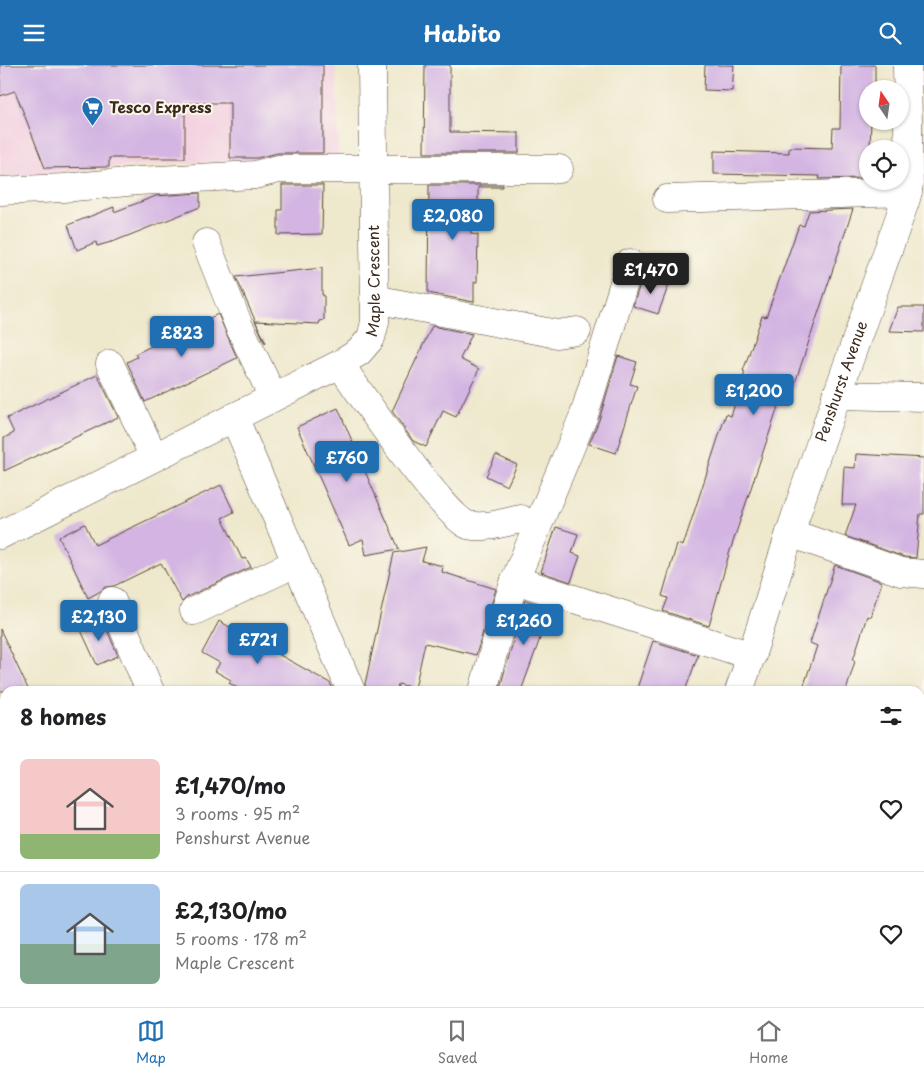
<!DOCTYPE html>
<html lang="en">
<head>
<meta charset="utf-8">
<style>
  :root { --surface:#fff; --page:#f6f6f6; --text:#202124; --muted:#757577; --line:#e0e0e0; --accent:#1f6fb2 }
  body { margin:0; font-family:"Playpen Sans",sans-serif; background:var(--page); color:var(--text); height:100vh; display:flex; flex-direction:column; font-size:19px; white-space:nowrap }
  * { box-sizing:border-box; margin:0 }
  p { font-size:16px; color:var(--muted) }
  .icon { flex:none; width:28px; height:28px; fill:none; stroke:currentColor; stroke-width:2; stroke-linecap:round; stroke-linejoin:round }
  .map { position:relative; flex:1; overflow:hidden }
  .side { position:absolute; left:0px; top:621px; width:925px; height:321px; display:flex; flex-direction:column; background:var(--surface); border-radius:15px 15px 0 0; box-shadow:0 1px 4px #0004 }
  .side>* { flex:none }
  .needle { width:32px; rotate:347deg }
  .buttons { position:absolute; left:859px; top:15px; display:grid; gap:10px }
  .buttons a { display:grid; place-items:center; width:50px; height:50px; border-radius:50%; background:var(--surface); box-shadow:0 1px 4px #0004; font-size:25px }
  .price { position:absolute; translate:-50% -42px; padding:0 11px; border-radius:5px; background:var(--accent); color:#fff; font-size:16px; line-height:32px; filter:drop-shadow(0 1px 2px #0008) }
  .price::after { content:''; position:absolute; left:50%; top:30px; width:15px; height:11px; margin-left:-8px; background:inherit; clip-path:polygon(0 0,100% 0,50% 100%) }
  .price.selected { background:#222; color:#fff }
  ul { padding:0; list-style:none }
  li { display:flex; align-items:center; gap:15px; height:125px; padding:0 20px }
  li+li { border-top:1px solid var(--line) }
  li span { display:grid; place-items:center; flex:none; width:140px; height:100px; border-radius:8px; color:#555 }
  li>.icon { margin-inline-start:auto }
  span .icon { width:60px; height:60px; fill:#fffc; stroke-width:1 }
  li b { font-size:21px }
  h2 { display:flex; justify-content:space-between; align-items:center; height:60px; padding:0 20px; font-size:21px }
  header { display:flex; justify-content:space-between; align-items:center; height:65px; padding:0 20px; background:var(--accent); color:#fff; font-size:22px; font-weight:700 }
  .tabs { display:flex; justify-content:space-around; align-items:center; height:70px; border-top:1px solid var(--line); background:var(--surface); font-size:14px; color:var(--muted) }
  .tabs a { display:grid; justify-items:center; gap:2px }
  .tabs .selected { color:var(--accent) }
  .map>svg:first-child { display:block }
  .built { fill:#f3cfe0 }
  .green { fill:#87c881; stroke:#617950 }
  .forest { fill:#6dac6f; stroke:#546b46 }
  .building { fill:#d3b4e2 }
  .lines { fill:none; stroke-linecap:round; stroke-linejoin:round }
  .minor-casing { stroke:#564638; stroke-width:29 }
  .minor { stroke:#fff; stroke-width:28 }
  .labels { text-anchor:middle; stroke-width:4; stroke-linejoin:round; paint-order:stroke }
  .poi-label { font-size:15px; font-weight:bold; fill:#3b2a1e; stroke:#fbf7ec; text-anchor:start }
  .street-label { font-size:15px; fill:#3b2a1e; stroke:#fbf7ec }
</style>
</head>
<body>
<header><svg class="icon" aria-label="menu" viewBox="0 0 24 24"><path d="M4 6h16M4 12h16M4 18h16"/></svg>Habito<svg class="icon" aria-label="search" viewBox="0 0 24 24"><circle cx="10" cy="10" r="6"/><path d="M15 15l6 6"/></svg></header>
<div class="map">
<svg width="924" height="942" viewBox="0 0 924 942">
  <rect width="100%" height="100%" fill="#fbf7ec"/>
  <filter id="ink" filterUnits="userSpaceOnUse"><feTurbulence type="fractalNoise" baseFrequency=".02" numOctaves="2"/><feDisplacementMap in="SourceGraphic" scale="10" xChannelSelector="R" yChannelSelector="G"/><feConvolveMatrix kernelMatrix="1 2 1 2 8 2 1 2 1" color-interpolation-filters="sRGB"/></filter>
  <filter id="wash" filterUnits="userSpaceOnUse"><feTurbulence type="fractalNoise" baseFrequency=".0096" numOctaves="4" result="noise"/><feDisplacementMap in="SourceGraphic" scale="20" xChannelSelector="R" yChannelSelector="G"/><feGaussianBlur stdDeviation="1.12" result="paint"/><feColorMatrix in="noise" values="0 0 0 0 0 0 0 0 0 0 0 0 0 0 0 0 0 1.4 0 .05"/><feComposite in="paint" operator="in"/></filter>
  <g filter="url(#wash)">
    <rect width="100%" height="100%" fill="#eee8cc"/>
    <polygon class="built" points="0,0 336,0 339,93 151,99 0,112"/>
    <polygon class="green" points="0,776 5,787 5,828 0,831"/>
    <g class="forest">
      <polygon points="920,913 924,914 924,942 838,942 841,938 920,938"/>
      <polygon points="337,938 390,938 388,942 334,942"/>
    </g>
    <g id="blocks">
      <g class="building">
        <polygon points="0,0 323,0 323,88 278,88 257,93 230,93 230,38 185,38 185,93 109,93 109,102 45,103 15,26 0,31"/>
        <polygon points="425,0 450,0 450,67 519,68 519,88 424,88"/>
        <polygon points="705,0 734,0 732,26 704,25"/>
        <polygon points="841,0 875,0 875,24 868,24 868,56 871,56 870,84 868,84 868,100 863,113 819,114 820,111 714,109 714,86 789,88 789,82 832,83 833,63 840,63"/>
        <polygon points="282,120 323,120 322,169 278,170 278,145 282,145"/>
        <polygon points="429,120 503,120 503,122 478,122 478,154 471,155 471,169 478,170 477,217 474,217 474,237 428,228"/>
        <polygon points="200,128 200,142 115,176 97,181 96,177 77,185 68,160 114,142 114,147 156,131"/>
        <polygon points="853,144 793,324 785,321 729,489 709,561 663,546 668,533 662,531 677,479 683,481 726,349 731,351 745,307 743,306 756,269 762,251 766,252 799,160 804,161 809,146"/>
        <polygon points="322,203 322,230 324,230 324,255 320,256 319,259 255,256 266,277 265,278 236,212"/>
        <polygon points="643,210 669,219 658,249 633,241"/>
        <polygon points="898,242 924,242 924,267 889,266"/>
        <polygon points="218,249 237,293 145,337 127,297 137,292 135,289"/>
        <polygon points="432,261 472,269 460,294 479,304 456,352 443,346 426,382 413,376 392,346"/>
        <polygon points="618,291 637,297 630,319 637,321 616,388 589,379 599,355"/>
        <polygon points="97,310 98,311 118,352 4,406 4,373 14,368 7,353"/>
        <polygon points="338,343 367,411 399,484 366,490 363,474 349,480 297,362"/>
        <polygon points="856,389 924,393 924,449 920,449 916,493 904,492 845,471 856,440 842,440 844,402 855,403"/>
        <polygon points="496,390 517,400 507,421 486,411"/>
        <polygon points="221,420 234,447 222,453 242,494 246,493 251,502 187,532 182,537 161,498 114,521 106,522 99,527 88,533 59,472 85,459 95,480"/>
        <polygon points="556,462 578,469 572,488 580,491 571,517 541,507"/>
        <polygon points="426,482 422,496 443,501 442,507 496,524 476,590 425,578 415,623 398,619 397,626 366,626 365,619 394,488"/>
        <polygon points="835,500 882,517 870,552 867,551 853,595 855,596 846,626 802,626 817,581 810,578"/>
        <polygon points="525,535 551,543 521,626 499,626"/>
        <polygon points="102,553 118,591 97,600 80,563"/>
        <polygon points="219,556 330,618 334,626 244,626 229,618 231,615 215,606 220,598 202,588"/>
        <polygon points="0,564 29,626 0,626"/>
        <polygon points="653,576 698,590 685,626 636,626"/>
      </g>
    </g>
  </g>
  <g filter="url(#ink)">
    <use href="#blocks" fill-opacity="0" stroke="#564638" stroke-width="1"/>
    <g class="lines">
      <defs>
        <g id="minor">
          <polyline points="0,126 63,123 138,116 255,110 278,104 559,104"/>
          <polyline points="667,134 908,127"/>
          <polyline points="206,178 239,261 273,332"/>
          <polyline points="374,234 557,269 577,266"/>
          <polyline points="110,299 154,392"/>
          <path d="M340 299C357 324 446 455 468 460 486 464 505 457 521 454"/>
          <polyline points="836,330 924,332"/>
          <polyline points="234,352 351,626"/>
          <polyline points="790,468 901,507 924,509"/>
          <path id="s1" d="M0 470 340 299 359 287 371 273 375 257 372 0"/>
          <polyline points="515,515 752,591"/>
          <polyline points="112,536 150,626"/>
          <polyline points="194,546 296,498"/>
          <polyline points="483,626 500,562 515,515 584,350 630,198"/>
          <path id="s2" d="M739 626C758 574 773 521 790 468 827 356 867 245 906 134L909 119 907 0"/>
          <polyline points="0,682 5,680"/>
          <polyline points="0,878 5,889"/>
          <polyline points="27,938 29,942"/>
          <polyline points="283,938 284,940"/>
          <polyline points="163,942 174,938"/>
          <polyline points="621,942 622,938"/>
        </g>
      </defs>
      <use href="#minor" class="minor-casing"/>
      <use href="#minor" class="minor"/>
    </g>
  </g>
  <defs>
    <symbol id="supermarket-pin" viewBox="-11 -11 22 30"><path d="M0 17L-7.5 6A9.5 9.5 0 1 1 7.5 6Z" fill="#1f6fb2" stroke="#fbf7ec"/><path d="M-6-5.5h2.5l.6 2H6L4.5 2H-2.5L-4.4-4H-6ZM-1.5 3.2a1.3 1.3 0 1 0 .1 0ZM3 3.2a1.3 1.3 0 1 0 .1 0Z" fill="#fff"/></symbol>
  </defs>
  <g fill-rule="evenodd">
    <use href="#supermarket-pin" x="80" y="30" width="25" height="34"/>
  </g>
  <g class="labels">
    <g class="poi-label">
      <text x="109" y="48">Tesco Express</text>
    </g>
    <g class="street-label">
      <text dy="5" stroke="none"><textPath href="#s1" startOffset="479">Maple Crescent</textPath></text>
      <text dy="5" stroke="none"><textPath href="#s2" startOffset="326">Penshurst Avenue</textPath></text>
    </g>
  </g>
</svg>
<div class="buttons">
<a><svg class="needle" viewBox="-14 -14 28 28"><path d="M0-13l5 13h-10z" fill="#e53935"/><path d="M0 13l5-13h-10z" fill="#757577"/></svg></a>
<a><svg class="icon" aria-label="locate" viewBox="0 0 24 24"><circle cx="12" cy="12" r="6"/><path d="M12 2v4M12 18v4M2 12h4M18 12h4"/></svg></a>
</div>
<b class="price" style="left:453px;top:176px">£2,080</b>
<b class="price selected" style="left:651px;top:230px">£1,470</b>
<b class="price" style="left:182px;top:293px">£823</b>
<b class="price" style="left:754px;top:351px">£1,200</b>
<b class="price" style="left:347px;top:418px">£760</b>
<b class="price" style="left:99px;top:577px">£2,130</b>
<b class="price" style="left:524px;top:581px">£1,260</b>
<b class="price" style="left:258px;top:600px">£721</b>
<section class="side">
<h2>8 homes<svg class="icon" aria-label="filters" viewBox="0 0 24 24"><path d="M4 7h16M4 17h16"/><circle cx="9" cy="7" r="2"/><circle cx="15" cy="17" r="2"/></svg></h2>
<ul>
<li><span style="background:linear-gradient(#f6c9c9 75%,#8fb573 0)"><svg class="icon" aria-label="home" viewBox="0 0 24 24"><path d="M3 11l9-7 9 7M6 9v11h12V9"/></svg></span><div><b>£1,470/mo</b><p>3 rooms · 95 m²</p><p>Penshurst Avenue</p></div><svg class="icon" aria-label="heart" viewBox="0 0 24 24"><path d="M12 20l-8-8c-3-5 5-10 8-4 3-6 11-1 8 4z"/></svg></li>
<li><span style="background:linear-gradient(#a9c7e8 60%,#7fa58c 0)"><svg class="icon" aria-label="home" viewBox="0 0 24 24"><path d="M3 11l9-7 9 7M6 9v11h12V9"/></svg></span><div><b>£2,130/mo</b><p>5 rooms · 178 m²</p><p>Maple Crescent</p></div><svg class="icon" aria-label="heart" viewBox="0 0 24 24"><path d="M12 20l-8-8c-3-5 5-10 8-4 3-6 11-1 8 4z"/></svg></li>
</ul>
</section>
</div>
<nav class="tabs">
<a class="selected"><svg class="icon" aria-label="map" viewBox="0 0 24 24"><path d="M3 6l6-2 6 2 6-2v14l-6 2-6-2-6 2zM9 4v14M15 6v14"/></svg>Map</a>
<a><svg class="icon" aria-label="saved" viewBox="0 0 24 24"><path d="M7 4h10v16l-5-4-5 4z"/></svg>Saved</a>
<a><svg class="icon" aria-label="home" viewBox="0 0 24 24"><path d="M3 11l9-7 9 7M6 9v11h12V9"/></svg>Home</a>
</nav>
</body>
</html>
